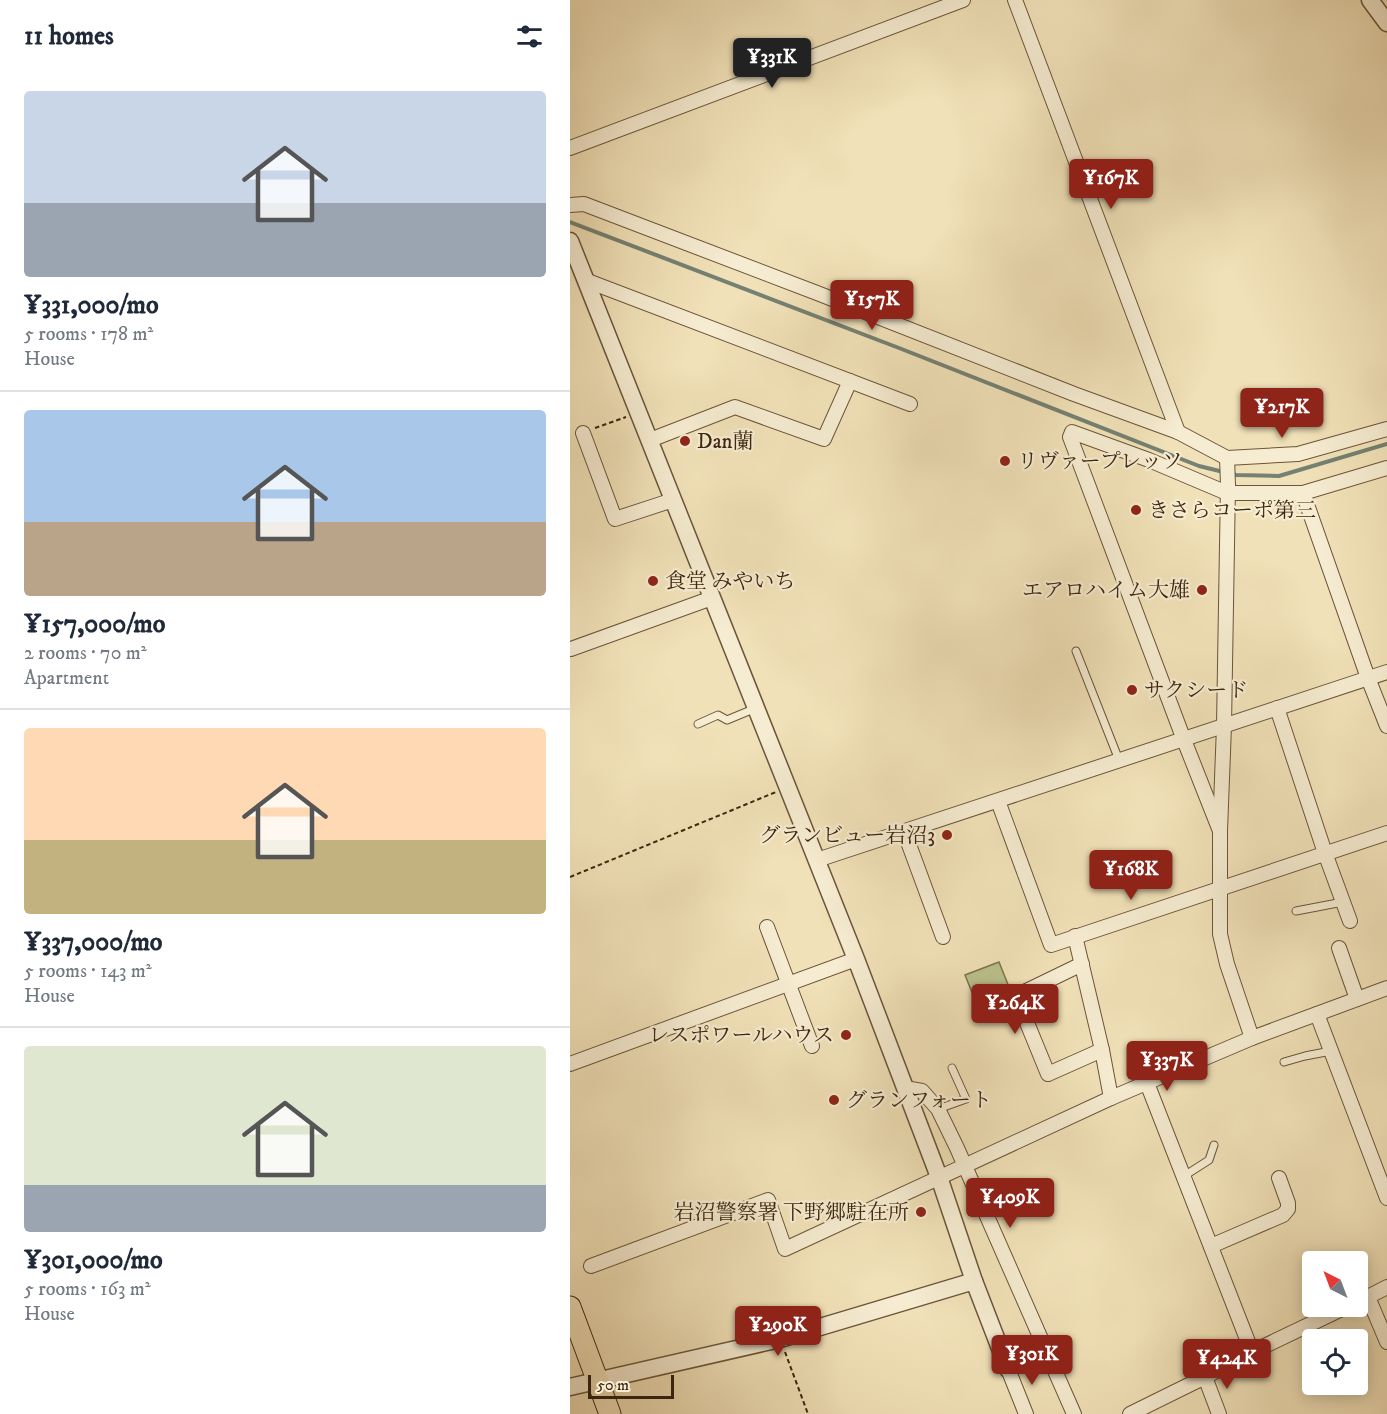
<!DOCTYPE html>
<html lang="en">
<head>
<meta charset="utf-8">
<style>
  :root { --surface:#fff; --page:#f6f6f7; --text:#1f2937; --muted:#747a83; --line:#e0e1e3; --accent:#8f2418 }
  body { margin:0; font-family:"IM FELL DW Pica","Noto Serif JP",serif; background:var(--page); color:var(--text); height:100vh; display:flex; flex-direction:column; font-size:22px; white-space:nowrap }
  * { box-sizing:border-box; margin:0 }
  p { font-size:20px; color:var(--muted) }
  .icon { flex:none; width:33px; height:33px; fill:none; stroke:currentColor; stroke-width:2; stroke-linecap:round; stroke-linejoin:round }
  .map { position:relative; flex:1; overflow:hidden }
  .sheet { display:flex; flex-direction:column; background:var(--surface); width:570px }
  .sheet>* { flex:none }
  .needle { width:39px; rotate:318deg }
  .controls { position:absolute; left:732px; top:1251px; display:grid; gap:12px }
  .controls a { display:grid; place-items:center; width:66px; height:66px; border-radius:6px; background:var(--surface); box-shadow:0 3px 15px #0003; font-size:30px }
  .scale { position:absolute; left:18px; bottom:15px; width:86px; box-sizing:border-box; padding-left:6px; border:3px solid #3d2610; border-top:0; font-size:16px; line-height:21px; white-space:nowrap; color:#3d2610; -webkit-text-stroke:4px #f6ecd1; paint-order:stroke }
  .price { position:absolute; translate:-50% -51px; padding:0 14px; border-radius:6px; background:var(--accent); color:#fff; font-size:20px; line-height:39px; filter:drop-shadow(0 2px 3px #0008) }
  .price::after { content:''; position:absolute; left:50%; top:36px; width:18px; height:14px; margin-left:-9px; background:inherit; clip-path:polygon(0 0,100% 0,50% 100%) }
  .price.current { background:#222; color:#fff }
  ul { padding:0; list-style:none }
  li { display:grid; align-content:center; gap:12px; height:318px; padding:0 24px }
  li+li { border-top:2px solid var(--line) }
  li span { display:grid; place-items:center; height:186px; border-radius:6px; color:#555 }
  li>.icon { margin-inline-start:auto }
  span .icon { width:108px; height:108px; fill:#fffc; stroke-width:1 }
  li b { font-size:26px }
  h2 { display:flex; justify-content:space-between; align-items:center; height:72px; padding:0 24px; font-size:26px }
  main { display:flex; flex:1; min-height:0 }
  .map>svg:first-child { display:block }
  .green { fill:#bbc28e; stroke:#7c744f; stroke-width:1.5 }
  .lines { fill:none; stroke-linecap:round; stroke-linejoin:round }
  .stream { stroke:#758172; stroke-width:4 }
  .service-casing { stroke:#6a553a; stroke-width:9 }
  .minor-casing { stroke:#6a553a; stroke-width:16 }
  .tertiary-casing { stroke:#6a553a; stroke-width:19 }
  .primary-casing { stroke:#3d2610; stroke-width:23 }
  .path { stroke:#3d2610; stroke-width:2; stroke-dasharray:4.5 3; stroke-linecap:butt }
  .service { stroke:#f6ecd1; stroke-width:7 }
  .minor { stroke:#f6ecd1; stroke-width:14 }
  .tertiary { stroke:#f6ecd1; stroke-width:16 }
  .primary { stroke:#f1e1b8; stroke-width:21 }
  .poi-dot { fill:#8f2418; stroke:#f6ecd1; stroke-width:2 }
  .labels { text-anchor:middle; stroke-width:4.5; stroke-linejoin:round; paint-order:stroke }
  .poi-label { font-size:21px; fill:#3d2610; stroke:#f6ecd1; text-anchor:start }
</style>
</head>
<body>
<main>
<section class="sheet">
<h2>11 homes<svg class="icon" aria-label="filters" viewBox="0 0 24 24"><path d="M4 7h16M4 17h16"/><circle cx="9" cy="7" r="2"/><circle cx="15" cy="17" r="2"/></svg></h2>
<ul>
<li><span style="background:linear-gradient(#c9d6e8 60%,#9aa5b1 0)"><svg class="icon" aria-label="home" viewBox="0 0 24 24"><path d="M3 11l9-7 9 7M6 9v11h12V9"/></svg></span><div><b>¥331,000/mo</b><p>5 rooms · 178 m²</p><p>House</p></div></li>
<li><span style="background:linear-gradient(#a9c7e8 60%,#b9a48a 0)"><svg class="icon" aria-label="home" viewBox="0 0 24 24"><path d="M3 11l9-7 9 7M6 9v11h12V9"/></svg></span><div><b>¥157,000/mo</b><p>2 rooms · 70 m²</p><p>Apartment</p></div></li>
<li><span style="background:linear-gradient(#ffd9b3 60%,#c2b280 0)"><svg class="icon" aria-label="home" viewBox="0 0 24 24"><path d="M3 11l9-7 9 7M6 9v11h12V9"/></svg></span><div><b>¥337,000/mo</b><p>5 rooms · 143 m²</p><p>House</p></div></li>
<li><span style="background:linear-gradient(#dfe7d0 75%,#9aa5b1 0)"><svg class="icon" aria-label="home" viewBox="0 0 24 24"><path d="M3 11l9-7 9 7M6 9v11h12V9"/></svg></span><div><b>¥301,000/mo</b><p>5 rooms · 163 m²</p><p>House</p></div></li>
</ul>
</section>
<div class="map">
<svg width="817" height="1414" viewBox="0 0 817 1414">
  <rect width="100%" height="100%" fill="#f1e1b8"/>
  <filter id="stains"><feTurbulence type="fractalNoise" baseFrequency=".00333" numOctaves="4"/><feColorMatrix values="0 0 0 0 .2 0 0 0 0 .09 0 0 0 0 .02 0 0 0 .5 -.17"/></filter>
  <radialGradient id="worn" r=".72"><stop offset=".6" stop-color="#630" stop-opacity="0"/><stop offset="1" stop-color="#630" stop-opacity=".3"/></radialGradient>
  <polygon class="green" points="429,962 441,992 407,1005 395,975"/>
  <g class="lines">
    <polyline class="stream" points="0,222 329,348 629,466 666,475 709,476 817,444"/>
    <defs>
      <g id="service">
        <polyline points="506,651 549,760"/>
        <polyline points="128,724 148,715 157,720 186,708"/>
        <polyline points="726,911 773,902"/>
        <polyline points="714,1062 735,1056 761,1051"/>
        <polyline points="368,1109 396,1099 382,1068"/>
        <polyline points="614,1176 639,1160 644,1145"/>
      </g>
      <g id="minor">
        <polyline points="445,0 608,432"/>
        <polyline points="0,148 393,0"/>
        <polyline points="0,205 14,204 247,293 504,394 608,432 657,458 728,454 817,429"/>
        <polyline points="15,280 340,404"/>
        <polyline points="13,433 45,519 103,500"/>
        <polyline points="80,440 165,407 254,439 280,381"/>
        <polyline points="657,458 658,485 654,726 650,831 650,934 657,964 682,1038"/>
        <polyline points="733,493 798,678 817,726"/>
        <polyline points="1,649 142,598"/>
        <polyline points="707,708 755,853 780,921"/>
        <polyline points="428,801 481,945 817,833"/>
        <polyline points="334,831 373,937"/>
        <polyline points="650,831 614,740 500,437 502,432 579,460 657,493 733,493 817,468"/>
        <polyline points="247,860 817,672"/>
        <polyline points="197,927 242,1046"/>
        <polyline points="505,936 532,1050 541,1098"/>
        <polyline points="769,948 787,999"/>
        <polyline points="512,964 446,996 478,1074 532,1050"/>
        <polyline points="747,1014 817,1198"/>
        <polyline points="0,1064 286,959"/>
        <polyline points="577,1083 682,1352"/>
        <polyline points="335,1088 352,1091 368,1109 387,1148 504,1414"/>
        <polyline points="641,1246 713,1215 718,1209 718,1203 709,1178"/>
        <polyline points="21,1266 198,1200 215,1249 541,1098 682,1038 817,988"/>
        <polyline points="798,1297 817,1342"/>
        <polyline points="788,1302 817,1287"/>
        <polyline points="438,1369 456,1414"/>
        <polyline points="635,1377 649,1414"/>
        <polyline points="560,1414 635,1377 682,1352 778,1306"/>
      </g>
      <g id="tertiary">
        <polyline points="800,0 817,23"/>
        <polyline points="0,241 286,959 369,1177 404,1281 438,1369"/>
        <polyline points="0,1387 210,1339 404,1281"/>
      </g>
      <polyline id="primary" points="0,1307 40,1414"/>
    </defs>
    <use href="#service" class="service-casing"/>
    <use href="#minor" class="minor-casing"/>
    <use href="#tertiary" class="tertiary-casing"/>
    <use href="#primary" class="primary-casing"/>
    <g class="path">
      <polyline points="25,428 56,417"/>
      <polyline points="0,877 206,792"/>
      <polyline points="215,1352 238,1414"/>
    </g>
    <use href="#service" class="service"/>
    <use href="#minor" class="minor"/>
    <use href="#tertiary" class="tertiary"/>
    <use href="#primary" class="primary"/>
  </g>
  <g class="poi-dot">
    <circle cx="115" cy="441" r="6"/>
    <circle cx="435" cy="461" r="6"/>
    <circle cx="566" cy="510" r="6"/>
    <circle cx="83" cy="581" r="6"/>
    <circle cx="632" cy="590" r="6"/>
    <circle cx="562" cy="690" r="6"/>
    <circle cx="377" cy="835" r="6"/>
    <circle cx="276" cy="1035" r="6"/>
    <circle cx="264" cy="1100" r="6"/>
    <circle cx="351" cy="1212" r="6"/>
  </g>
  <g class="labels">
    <g class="poi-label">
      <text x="127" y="448">Dan蘭</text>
      <text x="447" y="468">リヴァープレッソ</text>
      <text x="578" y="517">きさらコーポ第三</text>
      <text x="95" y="588">食堂 みやいち</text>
      <text x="620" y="597" text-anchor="end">エアロハイム大雄</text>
      <text x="574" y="697">サクシード</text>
      <text x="365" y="842" text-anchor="end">グランビュー岩沼3</text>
      <text x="264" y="1042" text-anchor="end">レスポワールハウス</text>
      <text x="276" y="1107">グランフォート</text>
      <text x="339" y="1219" text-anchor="end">岩沼警察署 下野郷駐在所</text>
    </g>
  </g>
  <rect width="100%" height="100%" filter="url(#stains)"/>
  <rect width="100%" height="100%" fill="url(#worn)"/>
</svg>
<div class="controls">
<a><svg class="needle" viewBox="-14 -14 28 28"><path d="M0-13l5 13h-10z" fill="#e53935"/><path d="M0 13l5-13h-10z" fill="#747a83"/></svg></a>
<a><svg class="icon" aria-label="locate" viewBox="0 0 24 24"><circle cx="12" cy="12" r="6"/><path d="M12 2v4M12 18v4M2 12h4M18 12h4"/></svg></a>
</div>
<div class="scale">50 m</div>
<b class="price current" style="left:202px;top:89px">¥331K</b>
<b class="price" style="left:541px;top:210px">¥167K</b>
<b class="price" style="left:302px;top:331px">¥157K</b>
<b class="price" style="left:712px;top:439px">¥217K</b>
<b class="price" style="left:561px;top:901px">¥168K</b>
<b class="price" style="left:445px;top:1035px">¥264K</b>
<b class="price" style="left:597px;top:1092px">¥337K</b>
<b class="price" style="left:440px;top:1229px">¥409K</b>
<b class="price" style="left:208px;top:1357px">¥290K</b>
<b class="price" style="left:462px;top:1386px">¥301K</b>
<b class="price" style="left:657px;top:1390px">¥424K</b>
</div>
</main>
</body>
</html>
